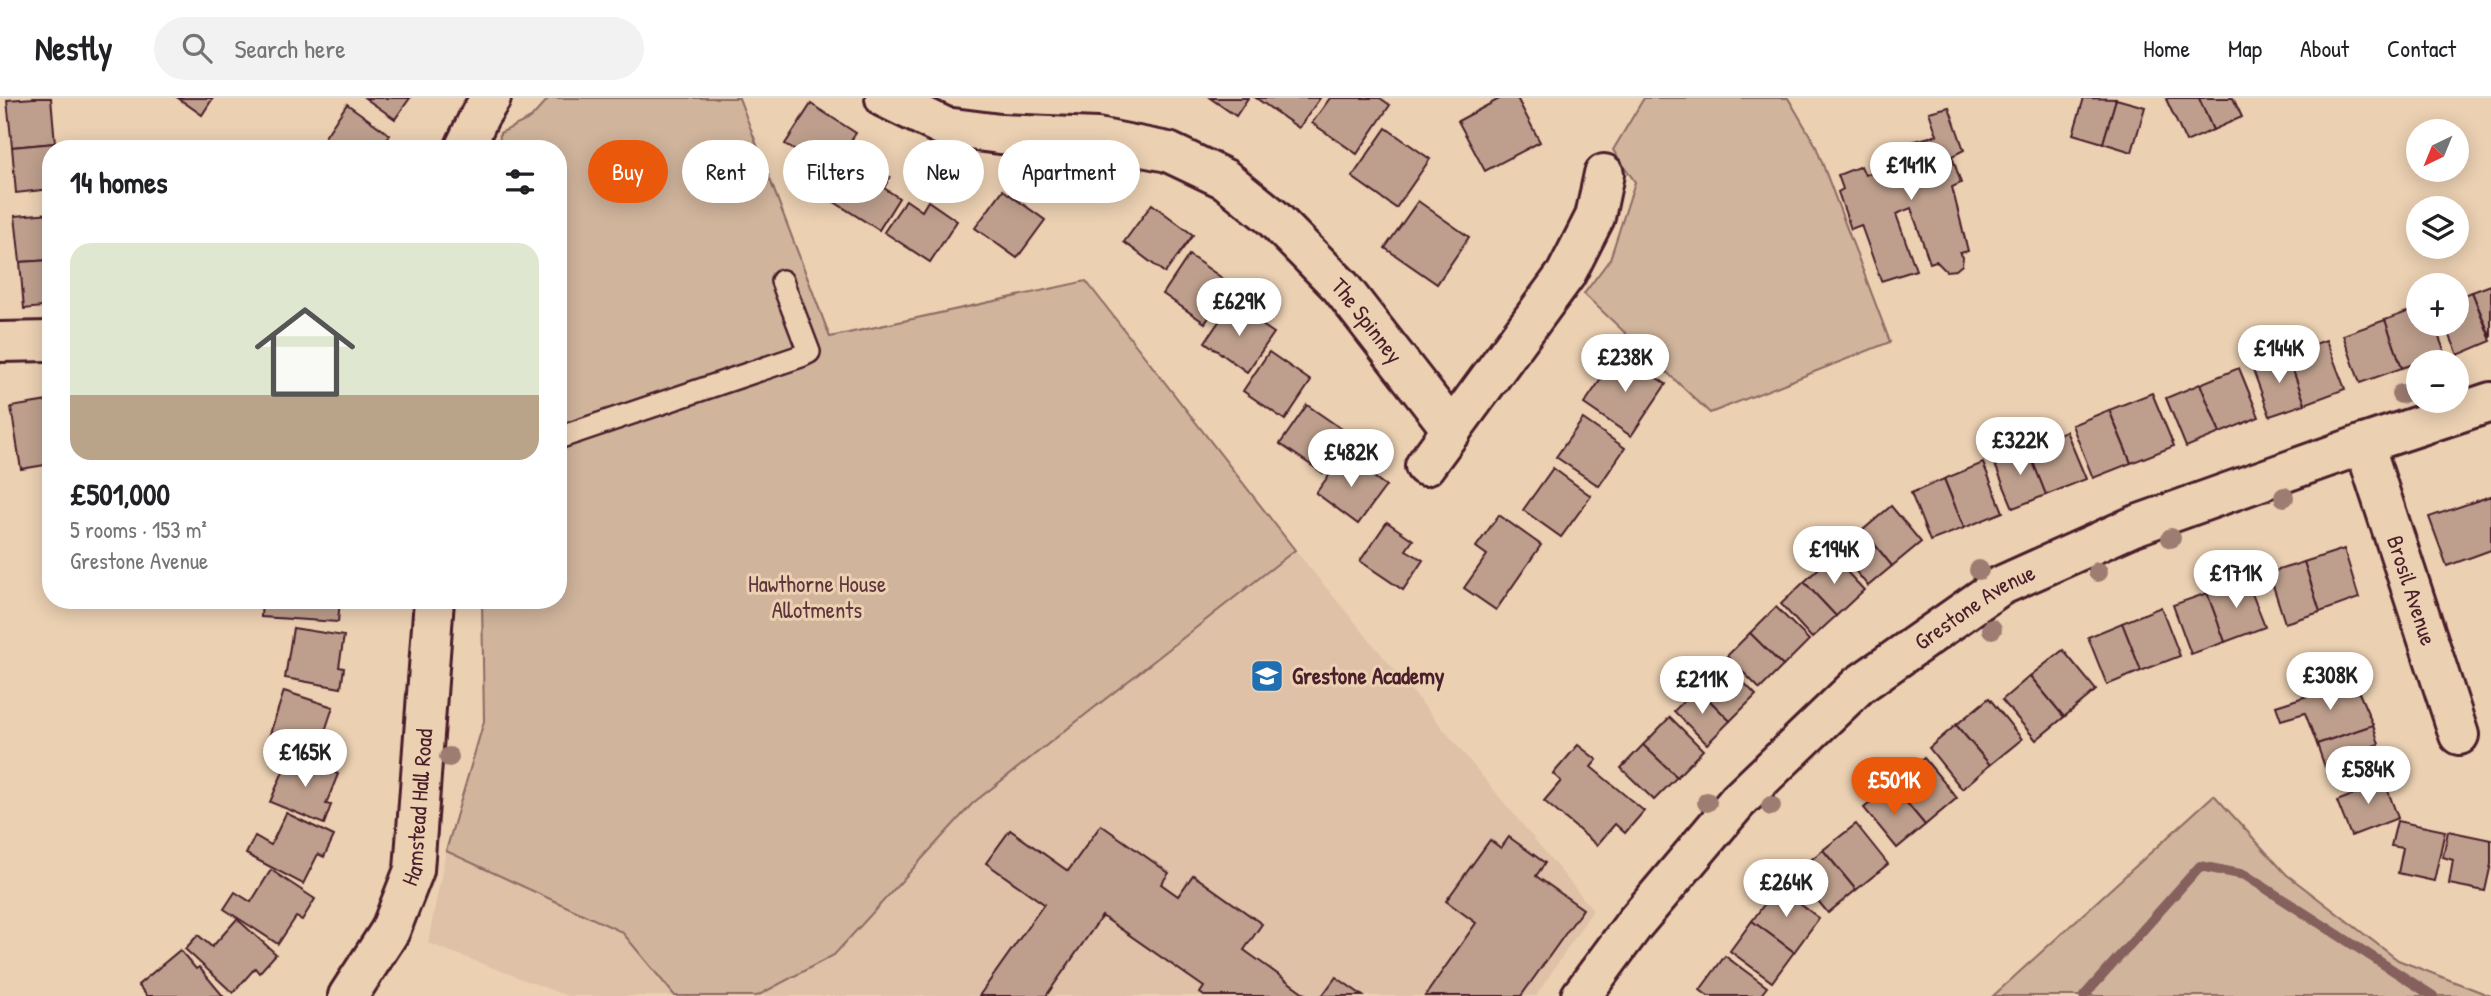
<!DOCTYPE html>
<html lang="en">
<head>
<meta charset="utf-8">
<style>
  :root { --surface:#fff; --page:#f2f2f2; --text:#202124; --muted:#757577; --line:#e0e0e0; --accent:#ea580c }
  body { margin:0; font-family:"Patrick Hand",sans-serif; background:var(--page); color:var(--text); height:100vh; display:flex; flex-direction:column; font-size:26px; white-space:nowrap }
  * { box-sizing:border-box; margin:0 }
  p { font-size:23px; color:var(--muted) }
  .icon { flex:none; width:38px; height:38px; fill:none; stroke:currentColor; stroke-width:2; stroke-linecap:round; stroke-linejoin:round }
  .map { position:relative; flex:1; overflow:hidden }
  .details { position:absolute; left:42px; top:42px; width:525px; height:469px; display:flex; flex-direction:column; background:var(--surface); border-radius:28px; box-shadow:0 4px 18px #0003 }
  .details>* { flex:none }
  .top-card { position:absolute; left:588px; top:42px; width:665px; height:63px; display:flex; gap:14px }
  .needle { width:46px; rotate:223deg }
  .fabs { position:absolute; left:2406px; top:21px; display:grid; gap:14px }
  .fabs a { display:grid; place-items:center; width:63px; height:63px; border-radius:50%; background:var(--surface); box-shadow:0 4px 18px #0003; font-size:35px }
  .price { position:absolute; translate:-50% -60px; padding:0 16px; border-radius:24px; background:#fff; color:#222; font-size:23px; line-height:46px; filter:drop-shadow(0 2px 4px #0008) }
  .price::after { content:''; position:absolute; left:50%; top:42px; width:21px; height:16px; margin-left:-10px; background:inherit; clip-path:polygon(0 0,100% 0,50% 100%) }
  .price.current { background:var(--accent); color:#fff }
  ul { padding:0; list-style:none }
  li { display:grid; align-content:center; gap:14px; height:371px; padding:0 28px }
  li+li { border-top:2px solid var(--line) }
  li span { display:grid; place-items:center; height:217px; border-radius:21px; color:#555 }
  li>.icon { margin-inline-start:auto }
  span .icon { width:126px; height:126px; fill:#fffc; stroke-width:1 }
  li b { font-size:30px }
  h2 { display:flex; justify-content:space-between; align-items:center; height:84px; padding:0 28px; font-size:30px }
  .chip { padding:0 24px; border-radius:32px; background:var(--surface); box-shadow:0 4px 18px #0003; font-size:24px; line-height:63px }
  .chip.current { background:var(--accent); color:#fff }
  header { display:flex; align-items:center; gap:42px; box-sizing:border-box; height:98px; padding:0 35px; background:var(--surface); border-bottom:2px solid var(--line) }
  header strong { font-size:33px }
  nav { display:flex; gap:38px; margin-inline-start:auto; font-size:24px }
  .search { width:490px; height:63px; background:var(--page); display:flex; align-items:center; gap:18px; box-sizing:border-box; padding:0 24px; border-radius:38px; color:var(--muted); font-size:26px }
  .map>svg:first-child { display:block }
  .built { fill:#dec1a7 }
  .green { fill:#d0b49c; stroke:#8d6a64; stroke-width:2 }
  .lines { fill:none; stroke-linecap:round; stroke-linejoin:round }
  .stream { stroke:#85605d; stroke-width:10 }
  .building { fill:#be9f8d; stroke:#4a1f2b; stroke-width:2 }
  .service-casing { stroke:#4a1f2b; stroke-width:26 }
  .minor-casing { stroke:#4a1f2b; stroke-width:44 }
  .service { stroke:#ebd0b2; stroke-width:21 }
  .minor { stroke:#ebd0b2; stroke-width:38 }
  .tree { fill:#9d7b71 }
  .labels { text-anchor:middle; stroke-width:6; stroke-linejoin:round; paint-order:stroke }
  .street-label { font-size:23px; fill:#4a1f2b; stroke:#ebd0b2 }
  .park-label { font-size:23px; fill:#5e353c; stroke:#ebd0b2 }
  .poi-label { font-size:23px; font-weight:bold; fill:#4a1f2b; stroke:#ebd0b2; text-anchor:start }
</style>
</head>
<body>
<header>
<strong>Nestly</strong>
<div class="search"><svg class="icon" aria-label="search" viewBox="0 0 24 24"><circle cx="10" cy="10" r="6"/><path d="M15 15l6 6"/></svg>Search here</div>
<nav><a>Home</a><a>Map</a><a>About</a><a>Contact</a></nav>
</header>
<div class="map">
<svg width="2491" height="898" viewBox="0 0 2491 898">
  <rect width="100%" height="100%" fill="#ebd0b2"/>
  <filter id="ink" filterUnits="userSpaceOnUse"><feTurbulence type="fractalNoise" baseFrequency=".0143" numOctaves="2"/><feDisplacementMap in="SourceGraphic" scale="14" xChannelSelector="R" yChannelSelector="G"/><feConvolveMatrix kernelMatrix="1 2 1 2 8 2 1 2 1" color-interpolation-filters="sRGB"/></filter>
  <g filter="url(#ink)">
    <g class="built">
      <polygon points="1295,452 1593,812 1536,898 757,898 834,857 973,705"/>
      <polygon points="446,753 623,834 675,898 567,898 428,845"/>
    </g>
    <g class="green">
      <polygon points="549,0 739,0 830,239 1086,183 1295,452 973,705 834,857 757,898 675,898 622,834 446,753 484,623 482,502 558,502 558,51 499,51 500,35 531,20"/>
      <polygon points="1644,0 1788,0 1815,46 1890,244 1710,315 1584,196 1610,161 1635,84 1613,52"/>
      <polygon points="2214,697 2286,776 2398,862 2491,898 1993,898"/>
    </g>
    <g class="lines">
      <polyline class="stream" points="2084,898 2200,768 2245,777 2433,898"/>
    </g>
    <g class="building">
      <polygon points="34,0 51,0 55,45 12,49 7,2"/>
      <polygon points="178,0 213,0 202,17"/>
      <polygon points="365,0 410,0 395,21"/>
      <polygon points="1210,0 1248,0 1236,18"/>
      <polygon points="1256,0 1320,0 1299,30"/>
      <polygon points="1330,0 1380,0 1390,7 1357,56 1312,25"/>
      <polygon points="1501,0 1517,0 1540,44 1485,73 1458,23"/>
      <polygon points="2084,0 2116,1 2103,45 2073,36"/>
      <polygon points="2169,0 2199,0 2213,32 2186,44 2166,1"/>
      <polygon points="2199,0 2233,0 2242,19 2213,32"/>
      <polygon points="2116,1 2145,9 2132,54 2103,45"/>
      <polygon points="347,6 390,37 381,51 335,51 323,42"/>
      <polygon points="811,6 856,35 829,75 785,46"/>
      <polygon points="1949,9 1964,52 1952,58 1961,85 1952,89 1968,153 1960,155 1963,159 1962,167 1956,172 1946,173 1936,163 1930,165 1911,110 1896,116 1916,172 1881,183 1861,127 1851,131 1838,94 1843,91 1838,77 1861,68 1865,77 1893,68 1890,58 1910,52 1908,45 1937,37 1929,14"/>
      <polygon points="1386,30 1430,61 1396,110 1352,79"/>
      <polygon points="55,45 56,51 51,51 51,91 16,95 12,49"/>
      <polygon points="851,54 890,79 884,90 899,100 879,132 823,97"/>
      <polygon points="1003,92 1045,122 1017,160 975,130"/>
      <polygon points="906,102 922,113 928,103 957,123 930,164 884,134"/>
      <polygon points="1418,103 1469,139 1437,186 1385,150"/>
      <polygon points="1152,106 1193,137 1165,175 1124,144"/>
      <polygon points="51,115 51,162 20,164 15,118"/>
      <polygon points="1189,157 1232,187 1205,225 1163,196"/>
      <polygon points="51,162 51,208 24,211 20,164"/>
      <polygon points="2491,187 2491,240 2472,194"/>
      <polygon points="2472,194 2491,243 2458,257 2445,226 2457,226 2457,200"/>
      <polygon points="1231,206 1274,235 1247,274 1205,244"/>
      <polygon points="2418,210 2418,226 2434,226 2445,255 2402,270 2385,222"/>
      <polygon points="2385,222 2402,270 2360,285 2343,237"/>
      <polygon points="2326,242 2345,291 2305,306 2287,256"/>
      <polygon points="1269,254 1311,283 1285,322 1243,293"/>
      <polygon points="1619,255 1666,286 1631,338 1584,306"/>
      <polygon points="2287,256 2305,306 2270,318 2252,269"/>
      <polygon points="2239,270 2259,319 2220,335 2200,286"/>
      <polygon points="2200,286 2220,335 2186,349 2166,300"/>
      <polygon points="2152,295 2174,348 2131,365 2109,312"/>
      <polygon points="48,303 51,318 51,366 21,371 11,309"/>
      <polygon points="1307,307 1349,336 1323,375 1280,346"/>
      <polygon points="2109,312 2131,365 2093,380 2072,327"/>
      <polygon points="1583,321 1625,350 1599,388 1556,359"/>
      <polygon points="2066,333 2086,381 2046,397 2027,349"/>
      <polygon points="2027,349 2046,397 2013,410 1993,362"/>
      <polygon points="1344,357 1386,388 1358,426 1316,395"/>
      <polygon points="1983,365 2003,414 1964,430 1944,381"/>
      <polygon points="1553,370 1591,398 1561,439 1523,412"/>
      <polygon points="1944,381 1964,430 1930,443 1911,395"/>
      <polygon points="2491,398 2491,452 2447,468 2429,419"/>
      <polygon points="1891,408 1921,444 1892,468 1863,432"/>
      <polygon points="1499,417 1541,447 1496,512 1464,490 1487,457 1476,449"/>
      <polygon points="1387,424 1413,442 1406,452 1423,462 1403,492 1360,463"/>
      <polygon points="1863,432 1892,468 1868,488 1838,452"/>
      <polygon points="2344,451 2359,500 2320,514 2304,464"/>
      <polygon points="1832,458 1864,492 1836,518 1804,484"/>
      <polygon points="2304,464 2320,514 2285,525 2269,475"/>
      <polygon points="2246,480 2265,529 2225,544 2207,495"/>
      <polygon points="1804,484 1836,518 1812,540 1781,506"/>
      <polygon points="2207,495 2225,544 2191,556 2173,507"/>
      <polygon points="262,502 340,502 338,524 261,519"/>
      <polygon points="1776,509 1809,542 1783,568 1750,535"/>
      <polygon points="2161,509 2180,558 2141,573 2122,525"/>
      <polygon points="2122,525 2141,573 2107,587 2088,539"/>
      <polygon points="293,530 344,538 339,569 344,570 341,590 285,580"/>
      <polygon points="1750,535 1783,568 1760,591 1727,558"/>
      <polygon points="2063,552 2096,592 2064,619 2030,578"/>
      <polygon points="1723,563 1756,597 1730,623 1697,590"/>
      <polygon points="2030,578 2064,619 2036,642 2002,602"/>
      <polygon points="2354,583 2373,627 2317,646 2305,615 2281,622 2276,608"/>
      <polygon points="1697,590 1730,623 1707,646 1674,613"/>
      <polygon points="284,593 333,609 323,639 329,641 323,659 268,642"/>
      <polygon points="1989,600 2022,641 1990,667 1956,627"/>
      <polygon points="1670,619 1703,652 1677,679 1643,647"/>
      <polygon points="1956,627 1990,667 1962,691 1929,650"/>
      <polygon points="2373,627 2379,646 2373,648 2381,671 2356,679 2353,669 2328,678 2317,646"/>
      <polygon points="1578,647 1597,662 1591,669 1644,713 1625,735 1615,726 1597,747 1544,703 1561,683 1553,676"/>
      <polygon points="1643,647 1677,679 1654,702 1621,670"/>
      <polygon points="290,657 338,676 326,706 331,707 324,726 270,704"/>
      <polygon points="1924,660 1957,700 1925,727 1892,687"/>
      <polygon points="2381,674 2398,720 2351,738 2337,703 2360,694 2356,683"/>
      <polygon points="1892,687 1925,727 1897,750 1864,710"/>
      <polygon points="286,715 334,738 324,759 318,756 303,786 246,756 255,738 271,747"/>
      <polygon points="2397,723 2445,733 2434,783 2398,775 2403,750 2391,748"/>
      <polygon points="1856,726 1888,766 1856,792 1823,752"/>
      <polygon points="1101,727 1169,775 1161,786 1178,798 1193,777 1262,826 1244,852 1308,898 1204,898 1200,895 1204,889 1102,818 1046,898 979,898 1044,806 986,765 1010,732 1068,773"/>
      <polygon points="2448,733 2491,742 2491,766 2485,793 2449,786 2453,762 2443,759"/>
      <polygon points="1509,739 1545,765 1536,778 1583,811 1521,898 1425,898 1476,825 1446,803 1490,742 1501,750"/>
      <polygon points="1823,752 1856,792 1828,815 1795,775"/>
      <polygon points="271,772 315,801 302,822 296,819 278,846 224,811 235,794 251,804"/>
      <polygon points="1777,789 1819,820 1794,854 1752,823"/>
      <polygon points="237,821 276,856 259,875 255,870 233,895 185,851 198,837 212,849"/>
      <polygon points="1752,823 1794,854 1772,884 1730,853"/>
      <polygon points="180,852 196,871 199,869 223,898 147,898 138,887"/>
      <polygon points="1725,858 1767,889 1760,898 1708,898 1700,892"/>
      <polygon points="1336,879 1363,898 1322,898"/>
    </g>
    <g class="lines">
      <defs>
        <polyline id="service" points="558,340 801,258 809,254 782,183"/>
        <g id="minor">
          <path id="s1" d="M885 0 945 29 1000 36 1097 40 1168 54 1225 81 1272 119 1341 189 1452 332"/>
          <polyline points="464,51 480,17 491,0"/>
          <polyline points="0,244 51,243"/>
          <path id="s2" d="M2364 346 2459 637"/>
          <polyline points="1425,368 1566,176 1595,119 1604,76"/>
          <path id="s3" d="M348 898 390 833 414 772 434 502"/>
          <path id="s4" d="M1581 898 1635 825 1738 703 1859 587 2000 488 2134 428 2364 346 2491 304"/>
        </g>
      </defs>
      <use href="#service" class="service-casing"/>
      <use href="#minor" class="minor-casing"/>
      <use href="#service" class="service"/>
      <use href="#minor" class="minor"/>
    </g>
    <g class="tree">
      <circle cx="2401" cy="296" r="10"/>
      <circle cx="2284" cy="399" r="10"/>
      <circle cx="2171" cy="440" r="10"/>
      <circle cx="1979" cy="472" r="10"/>
      <circle cx="2098" cy="474" r="10"/>
      <circle cx="1992" cy="531" r="10"/>
      <circle cx="449" cy="659" r="10"/>
      <circle cx="1707" cy="704" r="10"/>
      <circle cx="1771" cy="708" r="10"/>
    </g>
  </g>
  <defs>
    <symbol id="school-square" viewBox="-11 -11 22 22"><rect x="-9" y="-9" width="18" height="18" rx="4" fill="#1f6fb2" stroke="#ebd0b2"/><path d="M0-5L7-2L0 1L-7-2ZM-4 1L0 2.5L4 1V4Q0 6-4 4Z" fill="#fff"/></symbol>
  </defs>
  <g fill-rule="evenodd">
    <use href="#school-square" x="1248" y="559" width="38" height="38"/>
  </g>
  <g class="labels">
    <g class="street-label">
      <text dy="8" stroke="none"><textPath href="#s1" startOffset="556">The Spinney</textPath></text>
      <text dy="8" stroke="none"><textPath href="#s2" startOffset="154">Brosil Avenue</textPath></text>
      <text dy="8" stroke="none"><textPath href="#s4" startOffset="558">Grestone Avenue</textPath></text>
      <text dy="8" stroke="none"><textPath href="#s3" startOffset="206">Hamstead Hall Road</textPath></text>
    </g>
    <g class="park-label">
      <text x="817" y="494">Hawthorne House<tspan x="817" dy="26">Allotments</tspan></text>
    </g>
    <g class="poi-label">
      <text x="1292" y="586">Grestone Academy</text>
    </g>
  </g>
</svg>
<div class="fabs">
<a><svg class="needle" viewBox="-14 -14 28 28"><path d="M0-13l5 13h-10z" fill="#e53935"/><path d="M0 13l5-13h-10z" fill="#757577"/></svg></a>
<a><svg class="icon" aria-label="layers" viewBox="0 0 24 24"><path d="M12 4l9 5-9 5-9-5zM3 14l9 5 9-5"/></svg></a>
<a>+</a>
<a>−</a>
</div>
<b class="price" style="left:1911px;top:104px">£141K</b>
<b class="price" style="left:1239px;top:240px">£629K</b>
<b class="price" style="left:2279px;top:287px">£144K</b>
<b class="price" style="left:1625px;top:296px">£238K</b>
<b class="price" style="left:2020px;top:379px">£322K</b>
<b class="price" style="left:1351px;top:391px">£482K</b>
<b class="price" style="left:1834px;top:488px">£194K</b>
<b class="price" style="left:2236px;top:512px">£171K</b>
<b class="price" style="left:2330px;top:614px">£308K</b>
<b class="price" style="left:1702px;top:618px">£211K</b>
<b class="price" style="left:305px;top:691px">£165K</b>
<b class="price" style="left:2368px;top:708px">£584K</b>
<b class="price current" style="left:1894px;top:719px">£501K</b>
<b class="price" style="left:1786px;top:821px">£264K</b>
<div class="top-card">
<a class="chip current">Buy</a>
<a class="chip">Rent</a>
<a class="chip">Filters</a>
<a class="chip">New</a>
<a class="chip">Apartment</a>
</div>
<section class="details">
<h2>14 homes<svg class="icon" aria-label="filters" viewBox="0 0 24 24"><path d="M4 7h16M4 17h16"/><circle cx="9" cy="7" r="2"/><circle cx="15" cy="17" r="2"/></svg></h2>
<ul>
<li><span style="background:linear-gradient(#dfe7d0 70%,#b9a48a 0)"><svg class="icon" aria-label="home" viewBox="0 0 24 24"><path d="M3 11l9-7 9 7M6 9v11h12V9"/></svg></span><div><b>£501,000</b><p>5 rooms · 153 m²</p><p>Grestone Avenue</p></div></li>
</ul>
</section>
</div>
</body>
</html>
